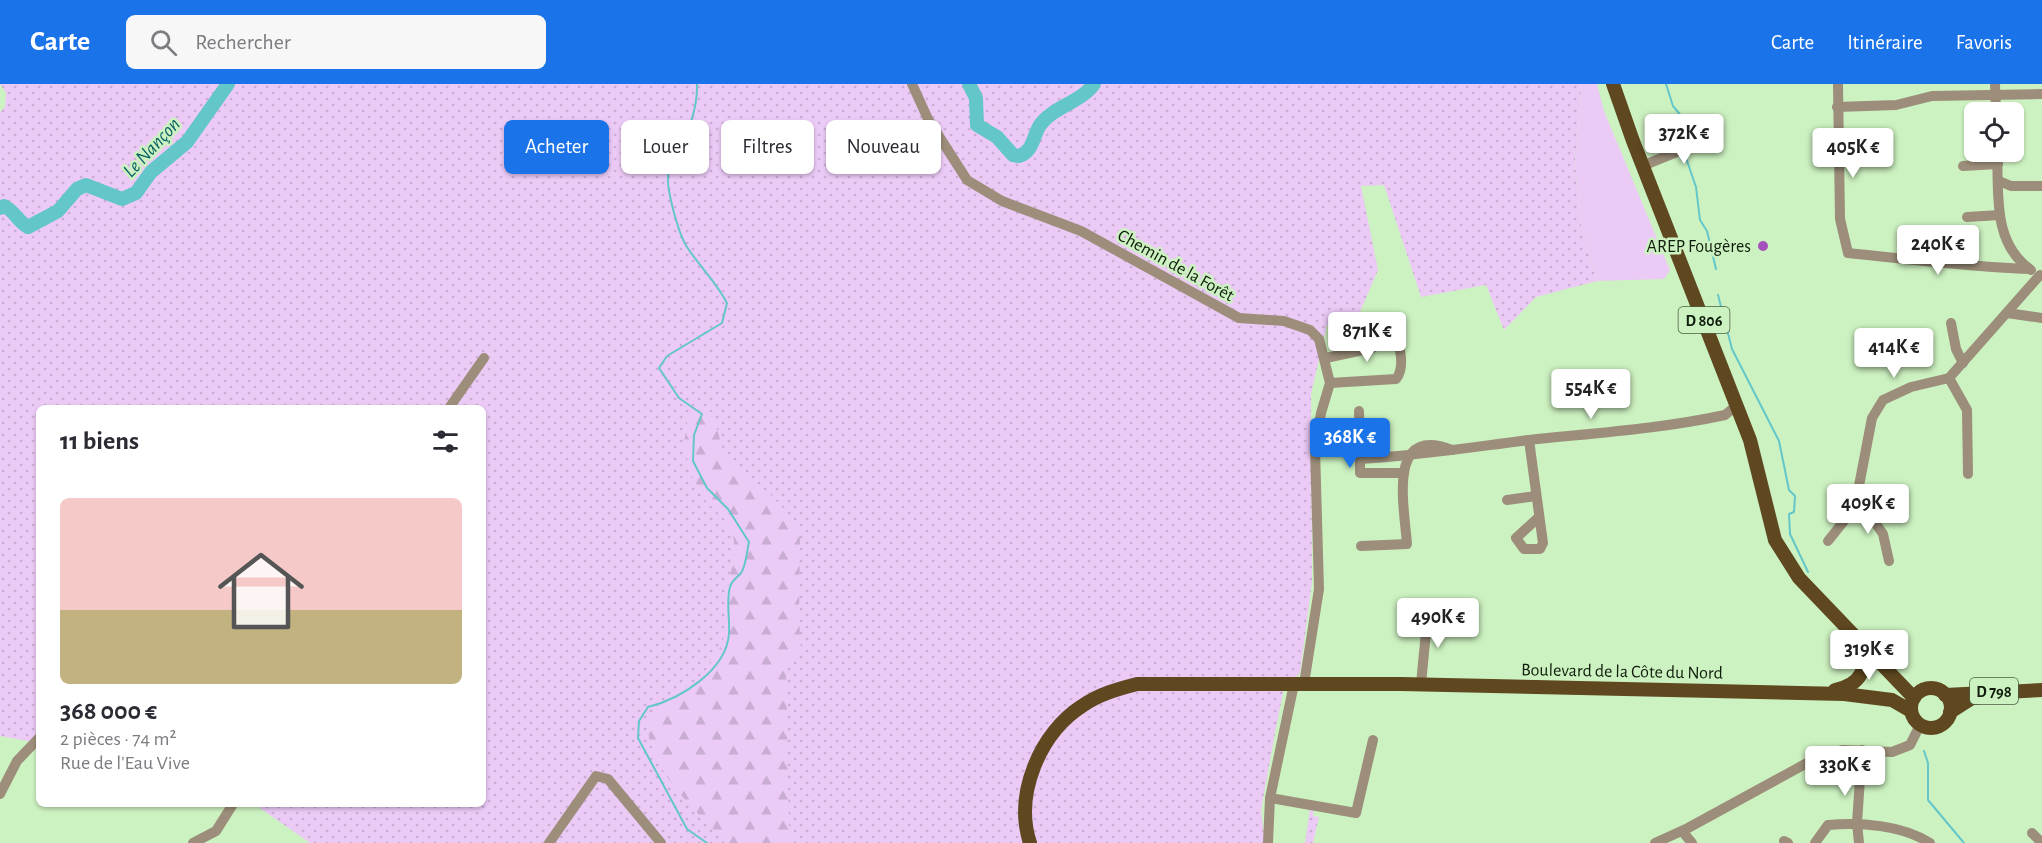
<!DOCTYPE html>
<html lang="fr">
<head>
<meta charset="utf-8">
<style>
  :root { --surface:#fff; --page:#f7f7f7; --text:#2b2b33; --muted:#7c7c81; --accent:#1a73e8 }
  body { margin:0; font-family:"Alegreya Sans",sans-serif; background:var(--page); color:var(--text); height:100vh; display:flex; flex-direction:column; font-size:22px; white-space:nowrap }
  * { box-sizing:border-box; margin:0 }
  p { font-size:20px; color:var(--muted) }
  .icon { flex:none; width:33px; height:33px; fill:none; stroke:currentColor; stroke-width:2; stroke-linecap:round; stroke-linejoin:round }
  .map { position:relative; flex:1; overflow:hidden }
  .drawer { position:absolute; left:36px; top:321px; width:450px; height:402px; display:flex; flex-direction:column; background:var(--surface); border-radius:9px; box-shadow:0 2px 4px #0004 }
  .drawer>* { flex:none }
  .guide { position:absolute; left:504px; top:36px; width:570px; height:54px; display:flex; gap:12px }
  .buttons { position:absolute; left:1964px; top:18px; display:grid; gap:12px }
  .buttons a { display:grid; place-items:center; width:60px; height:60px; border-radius:9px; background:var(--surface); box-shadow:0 2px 4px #0004; font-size:30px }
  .price { position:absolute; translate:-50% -51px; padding:0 14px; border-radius:6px; background:#fff; color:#222; font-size:20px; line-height:39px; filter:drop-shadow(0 2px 3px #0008) }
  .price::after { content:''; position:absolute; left:50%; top:36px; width:18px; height:14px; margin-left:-9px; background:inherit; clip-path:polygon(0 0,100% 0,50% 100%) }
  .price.selected { background:var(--accent); color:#fff }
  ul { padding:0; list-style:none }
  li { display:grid; align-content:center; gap:12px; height:318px; padding:0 24px }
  li span { display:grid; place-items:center; height:186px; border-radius:9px; color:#555 }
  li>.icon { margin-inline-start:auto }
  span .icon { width:108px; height:108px; fill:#fffc; stroke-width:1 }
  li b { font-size:26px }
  h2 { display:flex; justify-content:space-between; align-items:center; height:72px; padding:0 24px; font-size:26px }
  .chip { padding:0 21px; border-radius:9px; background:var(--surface); box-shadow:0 2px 4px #0004; font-size:21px; line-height:54px }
  .chip.selected { background:var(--accent); color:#fff }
  header { display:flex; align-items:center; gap:36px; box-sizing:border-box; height:84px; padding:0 30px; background:var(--accent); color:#fff }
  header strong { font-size:28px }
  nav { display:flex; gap:33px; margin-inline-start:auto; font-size:21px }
  .search { width:420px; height:54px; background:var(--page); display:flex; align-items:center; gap:15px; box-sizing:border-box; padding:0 21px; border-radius:9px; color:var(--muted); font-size:22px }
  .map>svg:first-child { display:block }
  .grass { fill:url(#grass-dots) }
  .forest { fill:url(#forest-firs) }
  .garden { fill:#eccaf6 }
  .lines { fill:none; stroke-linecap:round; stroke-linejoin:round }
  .stream { stroke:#63c7ca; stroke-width:2 }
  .river { stroke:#63c7ca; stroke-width:14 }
  .minor { stroke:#9c8e7a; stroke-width:10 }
  .major { stroke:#5f4820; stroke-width:14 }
  .poi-dot { fill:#a650be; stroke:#cdf2c1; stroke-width:2 }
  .labels { text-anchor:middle; stroke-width:5; stroke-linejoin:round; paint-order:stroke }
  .shield { fill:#cdf2c1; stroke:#495d42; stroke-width:1.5 }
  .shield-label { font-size:16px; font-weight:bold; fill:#101d0c }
  .poi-label { font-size:18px; fill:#101d0c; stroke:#cdf2c1; text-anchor:end }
  .street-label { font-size:18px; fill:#101d0c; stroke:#cdf2c1 }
  .water-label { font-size:20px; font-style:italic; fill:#096264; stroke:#cdf2c1 }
</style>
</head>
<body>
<header>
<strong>Carte</strong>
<div class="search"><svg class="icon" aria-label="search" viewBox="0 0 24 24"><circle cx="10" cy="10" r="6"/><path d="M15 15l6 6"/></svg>Rechercher</div>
<nav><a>Carte</a><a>Itinéraire</a><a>Favoris</a></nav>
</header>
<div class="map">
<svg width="2042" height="759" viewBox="0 0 2042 759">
  <defs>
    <pattern id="grass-dots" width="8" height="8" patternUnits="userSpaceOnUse" patternTransform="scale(1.5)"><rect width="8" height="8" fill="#eccaf6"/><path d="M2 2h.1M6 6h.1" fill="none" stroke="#c9add2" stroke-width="1.8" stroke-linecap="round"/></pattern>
    <pattern id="forest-firs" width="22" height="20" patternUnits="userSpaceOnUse" patternTransform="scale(1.5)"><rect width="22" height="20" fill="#eccaf6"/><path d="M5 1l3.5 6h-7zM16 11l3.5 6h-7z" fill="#c9add2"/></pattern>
  </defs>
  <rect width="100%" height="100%" fill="#cdf2c1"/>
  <g class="grass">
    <polygon points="0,0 1582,0 1575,77 1580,137 1597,197 1536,213 1504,246 1486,201 1421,213 1384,101 1361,102 1378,186 1357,235 1327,241 1311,310 1312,498 1300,589 1284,604 1275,649 1261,726 1265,759 310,759 254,720 483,720 483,324 39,324 39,659 0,652 0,28 5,23 6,9"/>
    <polygon points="1310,724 1314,725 1313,732 1319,733 1313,759 1305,759"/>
  </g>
  <path class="forest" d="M689 326 712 328 726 376 770 410 787 428 800 454 799 534 801 568 786 583 789 747 793 759H730L720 752C689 720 647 683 647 635L664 617 703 592 723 559 726 513 735 467 733 450 724 435 704 415 690 388 684 359Z"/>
  <polygon class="garden" points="1582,0 1597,0 1604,27 1670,186 1664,195 1597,197 1580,137 1575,77"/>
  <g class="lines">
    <g class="stream">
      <path d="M697 0C698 33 682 58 669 88 664 100 679 151 687 163 700 183 716 198 727 219L722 239 667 272 659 284 679 314 702 330 694 351 693 377 707 404 728 425 749 458C747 466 746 482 741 489 736 495 732 496 730 503 726 517 730 535 729 550 726 587 680 615 648 623L639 637 638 654 687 745 707 759"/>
      <polyline points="1666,0 1673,22 1682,33 1682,56"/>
      <polyline points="1686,74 1696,103 1700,136 1707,147 1716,185"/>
      <polyline points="1718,211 1732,265 1779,357 1789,406 1795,412 1794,428 1789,430 1790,450 1808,488"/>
      <polyline points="1924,667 1928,679 1928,716 1964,759"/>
    </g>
    <g class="river">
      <path d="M969 0 976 14 977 41 997 53 1013 71 1019 72C1033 68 1033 52 1040 41 1054 22 1080 19 1094 0"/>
      <path d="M0 124 4 122C15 127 17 137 28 143L58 127 77 105 86 101 122 115 136 109 151 88 187 58 228 0"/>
    </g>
    <g class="minor">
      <polyline points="912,0 928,35 967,96 1002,117 1081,147 1239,234 1284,237 1310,246 1319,255 1330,299 1321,329 1315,364 1319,505 1304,600"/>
      <path d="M1838 0 1840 135 1848 169C1909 175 1968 183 2029 185"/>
      <polyline points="1995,0 1996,28"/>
      <polyline points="1837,23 1896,21 1932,12 2042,10"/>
      <path d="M1997 68C1999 110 1992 159 2031 186"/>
      <polyline points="1642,82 1714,53"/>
      <polyline points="1963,82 1998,80"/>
      <polyline points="1999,97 2011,102 2042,102"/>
      <polyline points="1967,133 2000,131"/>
      <polyline points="2007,229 2042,234"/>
      <polyline points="1951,239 1956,265 1963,279"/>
      <path d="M1326 274 1372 264 1396 248C1399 262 1406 283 1396 295L1330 299"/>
      <polyline points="1949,294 1967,326 1968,390"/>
      <polyline points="449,324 484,274"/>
      <path d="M1359 327 1360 375C1417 372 1473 363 1529 356 1595 349 1660 345 1725 331L1737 321"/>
      <polyline points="1529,356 1543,459 1540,465 1524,465 1516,454 1539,433"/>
      <polyline points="1360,375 1360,389 1404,389"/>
      <polyline points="1507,416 1536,412"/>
      <polyline points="1860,417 1883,450 1889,477"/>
      <polyline points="1828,457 1860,417 1858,407 1872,334 1883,316 1911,303 1949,294 2040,191"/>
      <path d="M1361 462 1407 460C1404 421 1387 340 1452 366"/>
      <polyline points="1421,600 1428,527"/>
      <polyline points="0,710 17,677 39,654"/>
      <polyline points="1270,714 1356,729 1373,656"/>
      <polyline points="1682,747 1692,759"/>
      <polyline points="2032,749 2042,759"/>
      <polyline points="1784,757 1788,759"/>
      <polyline points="193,759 216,747 233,720"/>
      <polyline points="549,759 596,692 608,695 661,759"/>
      <polyline points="1268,759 1270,714 1294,600"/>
      <polyline points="1655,759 1688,744 1818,673 1842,666 1892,668 1910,661 1920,641"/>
      <path d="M1815 759 1828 741C1860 738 1902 741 1930 759"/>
      <polyline points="1859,759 1857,739 1862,666"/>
    </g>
    <g class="major">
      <polyline points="1613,0 1633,57 1750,356 1775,456 1799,494 1914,614"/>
      <circle cx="1931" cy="624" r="20"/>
      <path d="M1835 606C1860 601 1871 584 1858 560"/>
      <polyline points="1945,611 2042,606"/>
      <polyline points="1950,628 1972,614 1983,613"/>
      <path d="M1030 759C1014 710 1040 649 1082 622 1099 610 1118 605 1137 600H1401L1844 610 1892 616 1911 627"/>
    </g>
  </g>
  <circle class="poi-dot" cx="1763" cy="162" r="6"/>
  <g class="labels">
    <g class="shield">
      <rect x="1678.5" y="223" width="51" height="26" rx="4.5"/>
      <rect x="1970" y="594" width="48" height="26" rx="4.5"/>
    </g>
    <g class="shield-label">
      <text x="1704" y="242">D 806</text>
      <text x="1994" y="613">D 798</text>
    </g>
    <g class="poi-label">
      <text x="1751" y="168">AREP Fougères</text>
    </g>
    <g class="street-label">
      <text transform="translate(1176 181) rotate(29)" y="6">Chemin de la Forêt</text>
      <text transform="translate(1622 587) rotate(1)" y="6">Boulevard de la Côte du Nord</text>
    </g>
    <g class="water-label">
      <text transform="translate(151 63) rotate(-47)" y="7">Le Nançon</text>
    </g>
  </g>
</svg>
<div class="buttons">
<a><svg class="icon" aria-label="locate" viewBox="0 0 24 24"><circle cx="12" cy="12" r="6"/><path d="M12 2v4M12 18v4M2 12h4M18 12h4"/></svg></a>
</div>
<b class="price" style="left:1684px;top:81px">372K €</b>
<b class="price" style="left:1853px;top:95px">405K €</b>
<b class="price" style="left:1938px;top:192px">240K €</b>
<b class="price" style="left:1367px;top:279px">871K €</b>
<b class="price" style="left:1894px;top:295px">414K €</b>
<b class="price" style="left:1591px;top:336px">554K €</b>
<b class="price selected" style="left:1350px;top:385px">368K €</b>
<b class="price" style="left:1868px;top:451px">409K €</b>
<b class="price" style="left:1438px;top:565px">490K €</b>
<b class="price" style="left:1869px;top:597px">319K €</b>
<b class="price" style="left:1845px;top:713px">330K €</b>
<div class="guide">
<a class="chip selected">Acheter</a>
<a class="chip">Louer</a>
<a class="chip">Filtres</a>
<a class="chip">Nouveau</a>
</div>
<section class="drawer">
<h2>11 biens<svg class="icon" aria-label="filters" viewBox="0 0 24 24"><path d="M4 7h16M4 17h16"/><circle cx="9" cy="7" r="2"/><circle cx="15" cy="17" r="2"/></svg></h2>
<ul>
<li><span style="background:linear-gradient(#f6c9c9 60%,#c2b280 0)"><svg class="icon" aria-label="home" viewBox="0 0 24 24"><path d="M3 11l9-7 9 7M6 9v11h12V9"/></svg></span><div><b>368 000 €</b><p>2 pièces · 74 m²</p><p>Rue de l'Eau Vive</p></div></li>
</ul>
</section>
</div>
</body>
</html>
